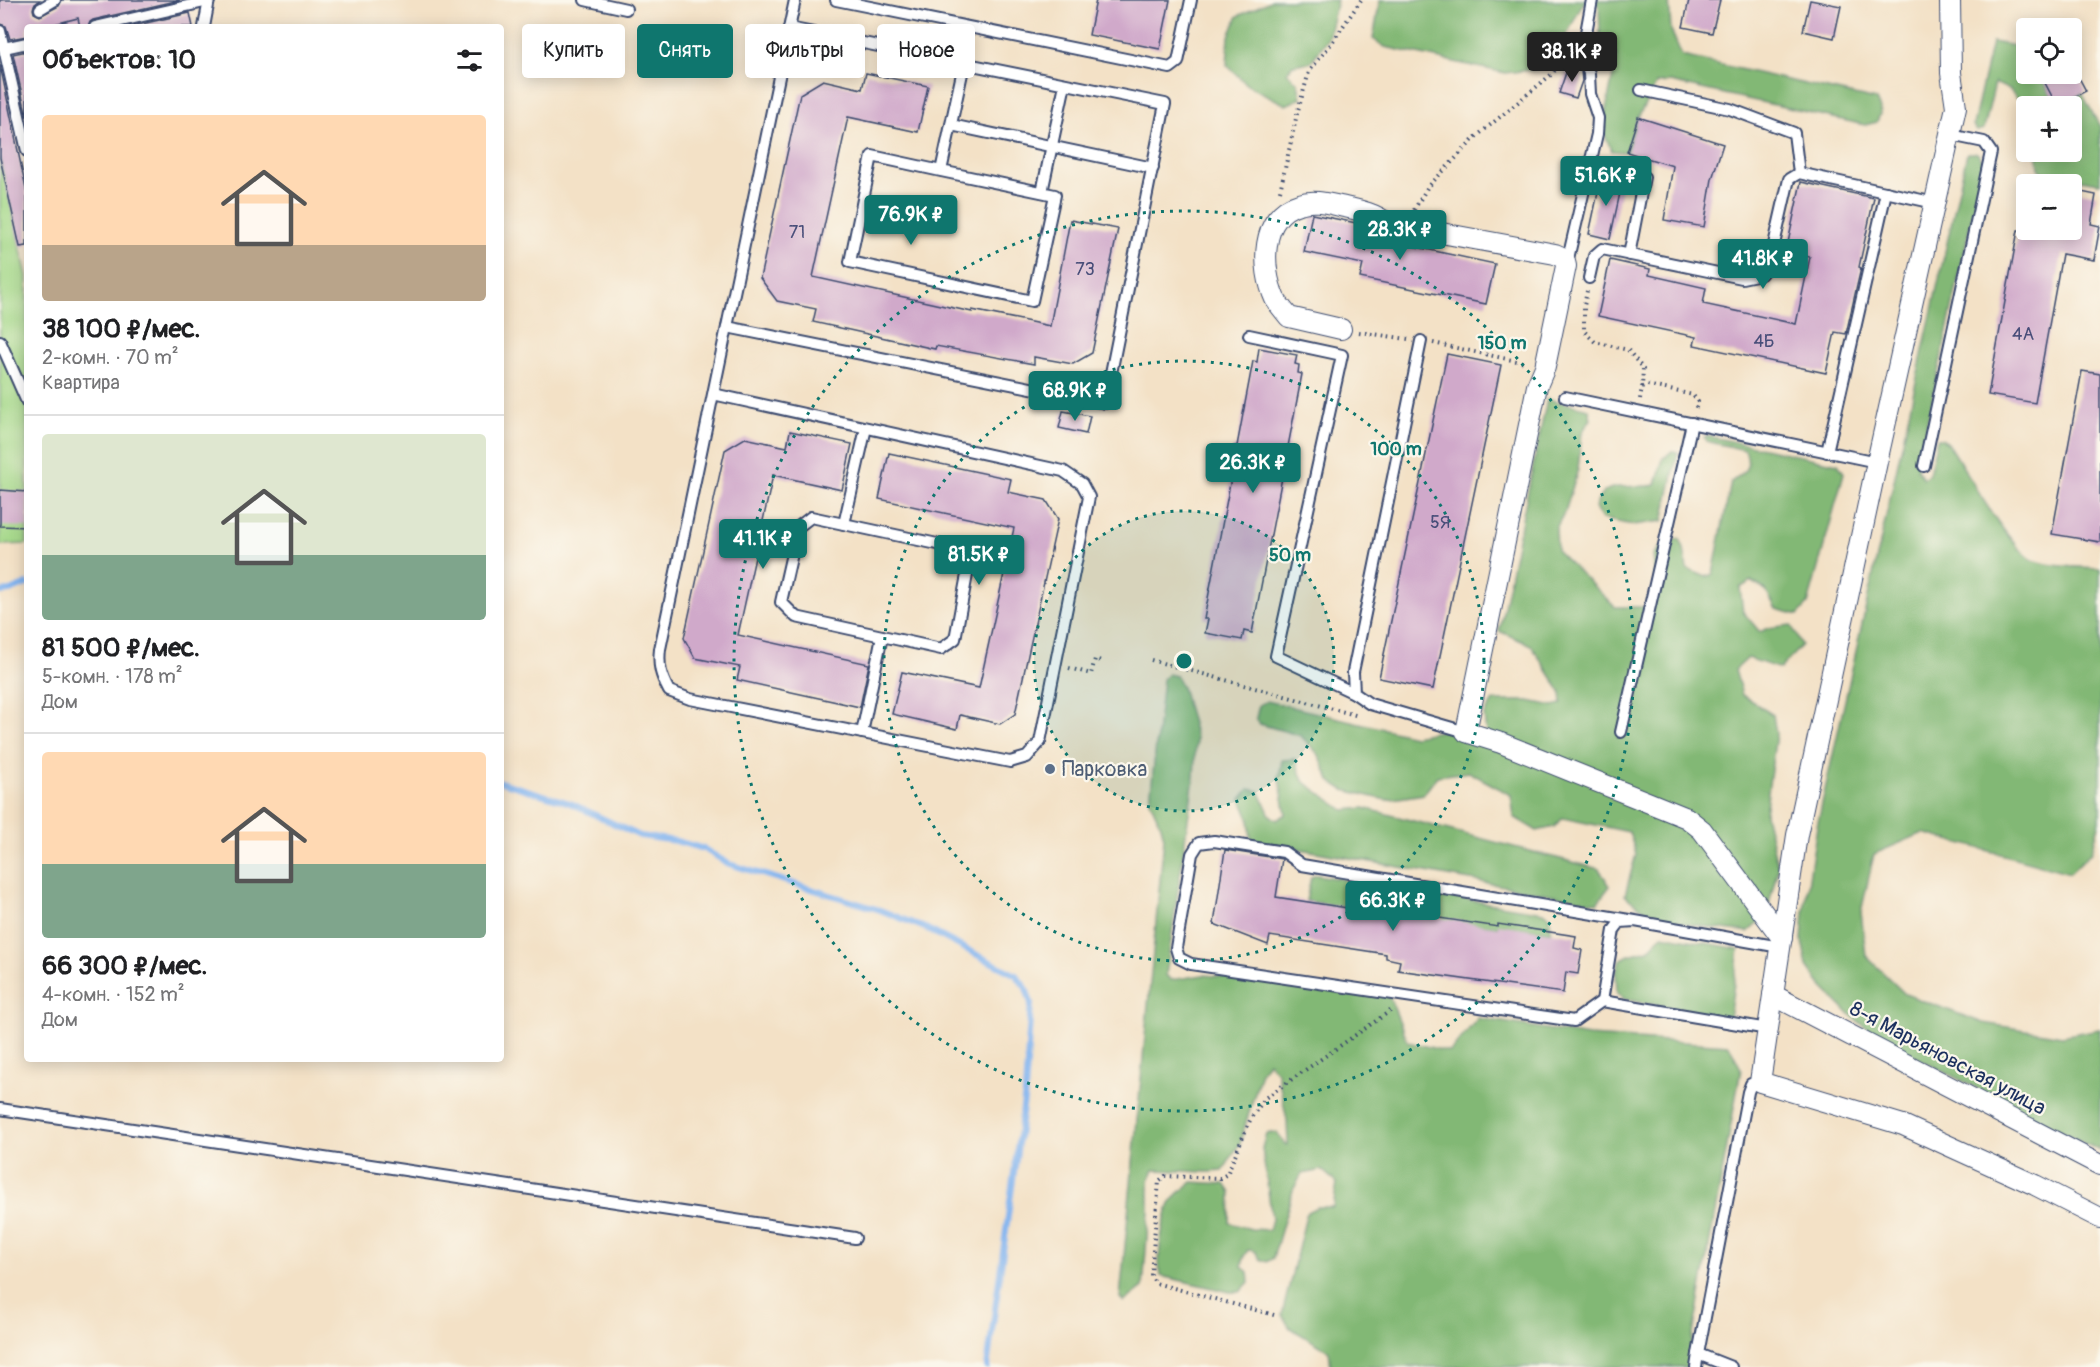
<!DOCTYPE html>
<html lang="ru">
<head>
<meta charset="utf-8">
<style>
  :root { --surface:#fff; --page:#f6f6f6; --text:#202124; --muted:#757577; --line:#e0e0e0; --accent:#0f766e }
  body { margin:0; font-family:Pangolin,sans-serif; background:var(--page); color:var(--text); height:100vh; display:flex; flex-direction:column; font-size:22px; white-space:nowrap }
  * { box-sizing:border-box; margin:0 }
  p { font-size:20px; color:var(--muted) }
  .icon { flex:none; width:33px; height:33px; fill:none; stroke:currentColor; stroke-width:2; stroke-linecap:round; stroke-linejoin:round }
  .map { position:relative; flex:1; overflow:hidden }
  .details { position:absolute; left:24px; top:24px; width:480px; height:1038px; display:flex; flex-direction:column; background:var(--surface); border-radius:6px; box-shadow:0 3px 15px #0003 }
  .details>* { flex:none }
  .hud { position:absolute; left:522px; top:24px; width:570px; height:54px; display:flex; gap:12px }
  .fabs { position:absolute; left:2016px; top:18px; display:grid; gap:12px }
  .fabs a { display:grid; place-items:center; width:66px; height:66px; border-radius:6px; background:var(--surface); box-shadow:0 3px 15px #0003; font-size:30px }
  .price { position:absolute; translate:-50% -51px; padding:0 14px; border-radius:6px; background:var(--accent); color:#fff; font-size:20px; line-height:39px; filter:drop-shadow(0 2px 3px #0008) }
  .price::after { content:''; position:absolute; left:50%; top:36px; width:18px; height:14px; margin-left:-9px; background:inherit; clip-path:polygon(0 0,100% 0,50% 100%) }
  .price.selected { background:#222; color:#fff }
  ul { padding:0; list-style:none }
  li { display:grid; align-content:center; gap:12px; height:318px; padding:0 18px }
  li+li { border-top:2px solid var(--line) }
  li span { display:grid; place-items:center; height:186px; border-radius:6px; color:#555 }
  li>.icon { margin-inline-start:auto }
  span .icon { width:108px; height:108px; fill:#fffc; stroke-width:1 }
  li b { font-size:26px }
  h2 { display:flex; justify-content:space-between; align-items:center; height:72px; padding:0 18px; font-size:26px }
  .tag { padding:0 21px; border-radius:6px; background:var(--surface); box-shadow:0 3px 15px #0003; font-size:21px; line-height:54px }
  .tag.selected { background:var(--accent); color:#fff }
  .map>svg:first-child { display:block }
  .green { fill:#a3d787; stroke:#5f8372; stroke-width:1.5 }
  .forest { fill:#82b874; stroke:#4e7469; stroke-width:1.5 }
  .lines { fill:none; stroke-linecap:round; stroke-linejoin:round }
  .stream { stroke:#82b4ef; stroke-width:6 }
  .building { fill:#d0a9ca }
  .lane-casing { stroke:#3b4a6e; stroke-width:14 }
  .street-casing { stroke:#3b4a6e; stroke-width:22 }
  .path { stroke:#3b4a6e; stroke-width:4; stroke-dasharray:1.5 4.5; stroke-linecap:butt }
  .lane { stroke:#fff; stroke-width:10 }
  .street { stroke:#fff; stroke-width:20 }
  .ring { fill:none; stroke:#0f766e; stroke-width:3; stroke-dasharray:3 6 }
  .service-dot { fill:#5c6f8a; stroke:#fbf7ec; stroke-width:2 }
  .labels { text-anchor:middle; stroke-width:4.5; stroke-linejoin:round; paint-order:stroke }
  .number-label { font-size:18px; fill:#484e79 }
  .service-label { font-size:21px; fill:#4e5e75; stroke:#fbf7ec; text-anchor:start }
  .street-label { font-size:21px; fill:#1b2f5e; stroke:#fbf7ec }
  .centre { fill:#0f766e; stroke:#fbf7ec; stroke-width:3 }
  .ring-label { font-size:18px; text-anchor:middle; font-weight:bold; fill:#0f766e; stroke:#fbf7ec; stroke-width:4.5; stroke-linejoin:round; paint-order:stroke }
</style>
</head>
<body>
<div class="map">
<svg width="2100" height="1367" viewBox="0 0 2100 1367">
  <rect width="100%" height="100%" fill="#fbf7ec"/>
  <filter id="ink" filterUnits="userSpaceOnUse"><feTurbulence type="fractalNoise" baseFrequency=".0167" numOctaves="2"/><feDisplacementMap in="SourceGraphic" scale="12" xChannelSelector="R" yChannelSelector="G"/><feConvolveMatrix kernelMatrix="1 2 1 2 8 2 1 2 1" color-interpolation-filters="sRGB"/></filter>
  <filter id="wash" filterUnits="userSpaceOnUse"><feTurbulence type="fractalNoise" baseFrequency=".008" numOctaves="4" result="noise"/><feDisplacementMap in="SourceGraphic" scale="24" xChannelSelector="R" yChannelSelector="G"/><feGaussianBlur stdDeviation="1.35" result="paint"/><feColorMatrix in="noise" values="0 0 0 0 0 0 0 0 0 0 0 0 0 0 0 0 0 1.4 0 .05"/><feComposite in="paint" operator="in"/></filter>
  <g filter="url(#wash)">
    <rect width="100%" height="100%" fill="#f3e1c6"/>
    <polygon class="green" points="0,158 27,276 27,544 0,545"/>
    <g class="forest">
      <polygon points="1272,0 1337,0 1328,38 1311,62 1293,65 1287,72 1298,83 1301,98 1286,105 1247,85 1227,65 1229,36 1238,16"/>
      <polygon points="1380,0 1588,0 1582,5 1563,42 1538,69 1505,73 1385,47 1373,39"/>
      <polygon points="1594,0 1669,0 1671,30 1682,56 1876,100 1881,111 1877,122 1865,125 1670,82 1657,83 1638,117 1627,152 1612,151 1602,129 1617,56 1600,35 1599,6"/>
      <polygon points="1992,42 2026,48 2026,74 2058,74 2044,81 2057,106 2082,93 2100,127 2100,183 2044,174 2039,168 2037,152 2072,152 2072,106 2026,108 2010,90 1995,83 1984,129 1977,131 1973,125"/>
      <path d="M1967 153H1977L1984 162 1917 469 1923 478 1929 474 1937 439H1942L1950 446C1970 477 2003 539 2031 559 2044 567 2084 567 2100 568V821L2092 851 2070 873 1923 833 1874 854 1861 912 1866 956 1905 994 1983 1023 2062 1036 2100 1029V1151L1882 1040 1848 1013 1820 984 1807 966 1802 940 1804 911 1817 826Z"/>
      <path d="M1547 399 1589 409 1591 419 1582 432 1578 469 1566 509 1556 528 1557 551 1615 607H1647L1656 583 1653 555 1666 541 1680 539 1684 549 1687 569 1706 577 1713 574 1731 482C1745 472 1752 468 1745 450L1706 441 1704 437 1707 436 1838 464 1844 473 1808 604 1798 615 1776 609 1766 590 1751 581 1740 588 1743 612 1760 632 1768 628 1791 625 1802 645 1780 669 1748 658 1735 670 1742 695 1773 715 1776 734 1765 814 1778 868 1766 916 1748 932C1709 927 1654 925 1625 895L1636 854 1629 832 1563 818 1554 827 1537 831 1514 817 1511 795 1469 772 1437 776 1424 794 1386 800 1344 790 1330 781 1319 755 1301 736 1260 724 1256 718 1259 705 1267 701 1414 736 1450 729 1486 734 1484 715 1493 701H1529L1553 706 1562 704 1561 692 1531 645 1499 631Z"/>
      <path d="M1672 451 1678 452 1663 521 1633 525 1602 519 1595 508C1597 503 1599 497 1602 494 1612 482 1640 489 1656 485L1663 459Z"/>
      <path d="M1168 674 1176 676 1182 687 1196 738 1194 777 1166 975 1171 980 1203 975 1268 980 1389 996 1408 1042 1450 1052 1478 1018 1589 1036 1729 1045 1741 1069 1687 1367H1331L1329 1351 1290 1328 1282 1315 1307 1212 1317 1207H1333L1337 1183 1322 1170 1302 1174 1293 1190 1273 1258 1267 1262 1260 1259 1255 1251 1248 1250 1244 1256 1242 1267 1248 1272 1249 1282 1240 1292H1230L1161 1276C1156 1259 1163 1212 1174 1198 1178 1192 1187 1187 1192 1182L1225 1184 1231 1193 1230 1223 1251 1229 1269 1230 1272 1219 1262 1148 1266 1134 1277 1132 1285 1145H1288L1287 1120 1277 1072 1268 1062 1261 1072 1240 1143 1223 1171 1208 1172 1154 1170 1149 1180V1212L1143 1287 1124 1302 1120 1298 1164 838 1161 826 1150 801 1163 679Z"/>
      <polygon points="1295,759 1303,781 1344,810 1364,808 1599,869 1610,886 1597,903 1251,840 1249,819 1241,799 1249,789 1259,791 1270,815 1277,820 1286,814 1279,777 1282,760"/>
      <polygon points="1317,875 1543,912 1550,916 1551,932 1498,925 1498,927 1393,915 1306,901 1311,877"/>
      <polygon points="1662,935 1739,949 1729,1018 1624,999 1617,992 1616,973 1620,960 1629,955 1648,950"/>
    </g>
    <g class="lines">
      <g class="stream">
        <polyline points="0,592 10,591 27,584"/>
        <polyline points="501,782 570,803 640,836 676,841 704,849 729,864 880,910 925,928 1016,975 1026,988 1031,1003 1025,1093 987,1367"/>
      </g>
    </g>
    <g id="blocks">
      <g class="building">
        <polygon points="0,0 40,0 34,5 33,9 34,13 40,16 59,6 62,0 180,0 93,20 90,22 88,27 80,27 78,18 43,27 27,27 27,36 10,39 6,26 0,24"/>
        <polygon points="1096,0 1170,0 1160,49 1089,35"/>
        <polygon points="1689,0 1720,0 1712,33 1683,27"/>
        <polygon points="1810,0 1841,6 1834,38 1803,31"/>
        <polygon points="190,13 193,27 129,27"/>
        <polygon points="27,51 27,117 13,54"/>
        <polygon points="0,65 27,194 27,246 20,247 0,158"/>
        <polygon points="1568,67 1581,71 1582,81 1576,98 1559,93"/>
        <polygon points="866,73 928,86 918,132 848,117 813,277 972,312 972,310 1050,326 1070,220 1118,229 1092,353 1073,364 1034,357 1034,364 936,346 935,349 813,322 816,309 777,301 760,278 800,94 823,80 862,89"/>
        <polygon points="2058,74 2077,74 2086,91 2057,106 2044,81"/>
        <polygon points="1638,117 1723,144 1712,179 1704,227 1664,220 1673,166 1627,152"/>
        <polygon points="1602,174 1623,179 1610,239 1589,234"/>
        <polygon points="1801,182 1874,198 1859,267 1861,268 1846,334 1835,332 1826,373 1694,345 1696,337 1598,316 1610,260 1650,269 1649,275 1706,288 1703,304 1796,324 1810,257 1786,252"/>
        <polygon points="2072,190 2096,195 2091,224 2100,226 2094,260 2062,254 2035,403 1988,395 2018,230 2072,230"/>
        <polygon points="1312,214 1366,225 1371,227 1369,237 1495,264 1486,304 1360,278 1363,264 1304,252"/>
        <polygon points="1259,348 1297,355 1295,364 1299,365 1298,373 1302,374 1252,633 1244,631 1242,640 1205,633 1208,619 1204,619 1234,463 1231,462 1234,446 1237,446 1253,361 1257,362"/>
        <polygon points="1447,354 1501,365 1433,689 1379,678"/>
        <polygon points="2082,371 2100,374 2100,542 2052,534"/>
        <polygon points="1063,411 1090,416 1086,434 1059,428"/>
        <polygon points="790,431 852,444 842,490 773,475 738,635 869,664 860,707 737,680 740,667 695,658 684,638 725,450 745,438 787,447"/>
        <polygon points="889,453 1011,479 1008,492 1046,500 1058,519 1015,714 1000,724 960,715 957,729 892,714 902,672 979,688 1014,528 879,499"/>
        <polygon points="0,490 27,492 27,527 0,526"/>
        <polygon points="1225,850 1282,859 1276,897 1393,915 1394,911 1498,927 1498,924 1576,936 1574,948 1582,950 1578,974 1566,972 1563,993 1398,970 1400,961 1386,958 1386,954 1270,936 1268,945 1214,924"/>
      </g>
    </g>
  </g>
  <g filter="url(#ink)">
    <use href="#blocks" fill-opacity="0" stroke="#3b4a6e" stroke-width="1.5"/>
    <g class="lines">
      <defs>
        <g id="lane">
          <polyline points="585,0 626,9"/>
          <polyline points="836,0 1170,68 1178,62 1191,0"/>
          <polyline points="40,9 55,0"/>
          <polyline points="95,27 209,1"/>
          <polyline points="204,27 209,0"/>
          <polyline points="0,31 27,151"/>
          <polyline points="4,48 27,43"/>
          <polyline points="1641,90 1730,109 1794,133 1799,173"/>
          <polyline points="951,125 1153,168"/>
          <polyline points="941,171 1055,195 1032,301 850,262 872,156 941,171 964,64"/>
          <polyline points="1042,192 1065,84"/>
          <polyline points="1629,255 1644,177"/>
          <polyline points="1567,263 1597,134 1598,118 1590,94 1589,74 1583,49 1592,0"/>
          <polyline points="1589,278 1594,256 1602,249 1742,278 1761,274 1770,262 1789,179 1799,173 1935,203"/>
          <polyline points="727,327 1105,403 1165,104 789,28"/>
          <polyline points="1249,335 1342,355 1276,656 1354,693"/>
          <polyline points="0,341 27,402"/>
          <polyline points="1421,341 1353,672 1354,693 1370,704 1466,732"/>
          <path d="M713 394 1063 471 1082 484 1089 497 1040 742 1027 757 1010 762 690 699 669 691C661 676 658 666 660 649L795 0"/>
          <polyline points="1565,397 1877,462"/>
          <polyline points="1827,452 1886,192"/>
          <polyline points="1924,466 1991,152 1984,142 1950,135"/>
          <polygon points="811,517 956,548 969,564 955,639 941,649 796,617 781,602 798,527"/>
          <polyline points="844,524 866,428"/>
          <polyline points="1621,732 1692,423"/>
          <polyline points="862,733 882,636"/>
          <polyline points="1635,921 1302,865 1284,852 1214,841 1199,843 1192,854 1176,948 1179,958 1191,964 1574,1021 1602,1001 1614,930 1620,922 1635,921 1780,947"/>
          <polyline points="1602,1001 1768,1029"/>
          <polyline points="0,1109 855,1238"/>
          <polyline points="1698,1354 1748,1092 1751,1084 1760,1082"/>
          <polyline points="1696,1367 1698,1354 1731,1367"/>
        </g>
        <g id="street">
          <polyline points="1950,0 1951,73 1956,107 1877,462 1797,835 1760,1082 1903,1125 2035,1185 2100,1218"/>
          <path d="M1341 329 1289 317C1284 311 1279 305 1275 299 1261 268 1260 215 1299 204 1313 199 1327 203 1340 206 1358 210 1373 212 1387 223L1555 254 1564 258 1566 266 1545 367 1537 386 1466 732 1501 743 1687 818 1702 830 1782 938"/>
          <polyline points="1773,995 2100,1165"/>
        </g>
      </defs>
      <use href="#lane" class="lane-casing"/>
      <use href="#street" class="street-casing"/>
      <g class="path">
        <polyline points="1280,191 1297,114 1309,72 1331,44 1361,0"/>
        <polyline points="1414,210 1427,188 1477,136 1552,74 1569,51"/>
        <polyline points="1587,291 1584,306 1584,331 1595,342 1628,350 1643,369 1642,387"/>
        <polyline points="1359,332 1408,339"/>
        <polyline points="1433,343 1526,363"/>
        <polyline points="1640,399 1642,387 1647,385 1693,395 1698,402 1695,410"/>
        <polyline points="1151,660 1359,716"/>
        <polyline points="1069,668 1091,674 1095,659 1101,661"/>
        <polyline points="1274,1315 1155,1283 1151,1274 1159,1181 1165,1176 1220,1178 1227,1174 1251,1118 1265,1098 1393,1009"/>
      </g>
      <use href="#lane" class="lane"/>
      <use href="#street" class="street"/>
    </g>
  </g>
  <circle cx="1184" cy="661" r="150" fill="#0f766e" fill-opacity=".12"/>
  <g class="ring">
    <circle cx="1184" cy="661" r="150"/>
    <circle cx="1184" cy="661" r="300"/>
    <circle cx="1184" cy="661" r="450"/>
  </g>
  <circle class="service-dot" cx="1050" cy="769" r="6"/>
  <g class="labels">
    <g class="number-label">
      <text x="797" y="238">71</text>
      <text x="1085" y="275">73</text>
      <text x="2023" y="340">4А</text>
      <text x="1764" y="347">4Б</text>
      <text x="1440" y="528">5Я</text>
    </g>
    <g class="service-label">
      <text x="1062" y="776">Парковка</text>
    </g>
    <g class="street-label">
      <text transform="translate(1948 1058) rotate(28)" y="7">8-я Марьяновская улица</text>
    </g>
  </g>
  <circle cx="1184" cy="661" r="9" class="centre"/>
  <g class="ring-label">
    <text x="1502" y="349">150 m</text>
    <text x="1396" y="455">100 m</text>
    <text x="1290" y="561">50 m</text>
  </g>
</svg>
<div class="fabs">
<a><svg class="icon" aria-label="locate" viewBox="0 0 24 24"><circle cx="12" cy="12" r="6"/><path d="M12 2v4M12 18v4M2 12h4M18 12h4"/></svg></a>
<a>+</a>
<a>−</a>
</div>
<b class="price selected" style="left:1572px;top:83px">38.1K ₽</b>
<b class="price" style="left:1606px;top:207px">51.6K ₽</b>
<b class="price" style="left:911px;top:246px">76.9K ₽</b>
<b class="price" style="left:1400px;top:261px">28.3K ₽</b>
<b class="price" style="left:1763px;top:290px">41.8K ₽</b>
<b class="price" style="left:1075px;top:422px">68.9K ₽</b>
<b class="price" style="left:1253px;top:494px">26.3K ₽</b>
<b class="price" style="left:763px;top:570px">41.1K ₽</b>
<b class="price" style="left:979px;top:586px">81.5K ₽</b>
<b class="price" style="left:1393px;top:932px">66.3K ₽</b>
<div class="hud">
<a class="tag">Купить</a>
<a class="tag selected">Снять</a>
<a class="tag">Фильтры</a>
<a class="tag">Новое</a>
</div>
<section class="details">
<h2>Объектов: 10<svg class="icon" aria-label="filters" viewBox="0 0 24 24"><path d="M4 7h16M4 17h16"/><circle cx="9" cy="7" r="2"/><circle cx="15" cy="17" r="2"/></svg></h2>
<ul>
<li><span style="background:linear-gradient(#ffd9b3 70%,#b9a48a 0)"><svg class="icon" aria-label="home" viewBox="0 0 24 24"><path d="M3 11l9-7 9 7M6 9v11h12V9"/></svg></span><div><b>38 100 ₽/мес.</b><p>2-комн. · 70 m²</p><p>Квартира</p></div></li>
<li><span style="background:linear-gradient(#dfe7d0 65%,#7fa58c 0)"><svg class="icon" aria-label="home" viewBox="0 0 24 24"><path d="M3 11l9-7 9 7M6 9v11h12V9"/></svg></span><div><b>81 500 ₽/мес.</b><p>5-комн. · 178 m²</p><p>Дом</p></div></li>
<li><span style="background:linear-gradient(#ffd9b3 60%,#7fa58c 0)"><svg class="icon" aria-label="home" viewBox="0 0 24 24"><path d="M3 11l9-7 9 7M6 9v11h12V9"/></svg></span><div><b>66 300 ₽/мес.</b><p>4-комн. · 152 m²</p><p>Дом</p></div></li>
</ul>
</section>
</div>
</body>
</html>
